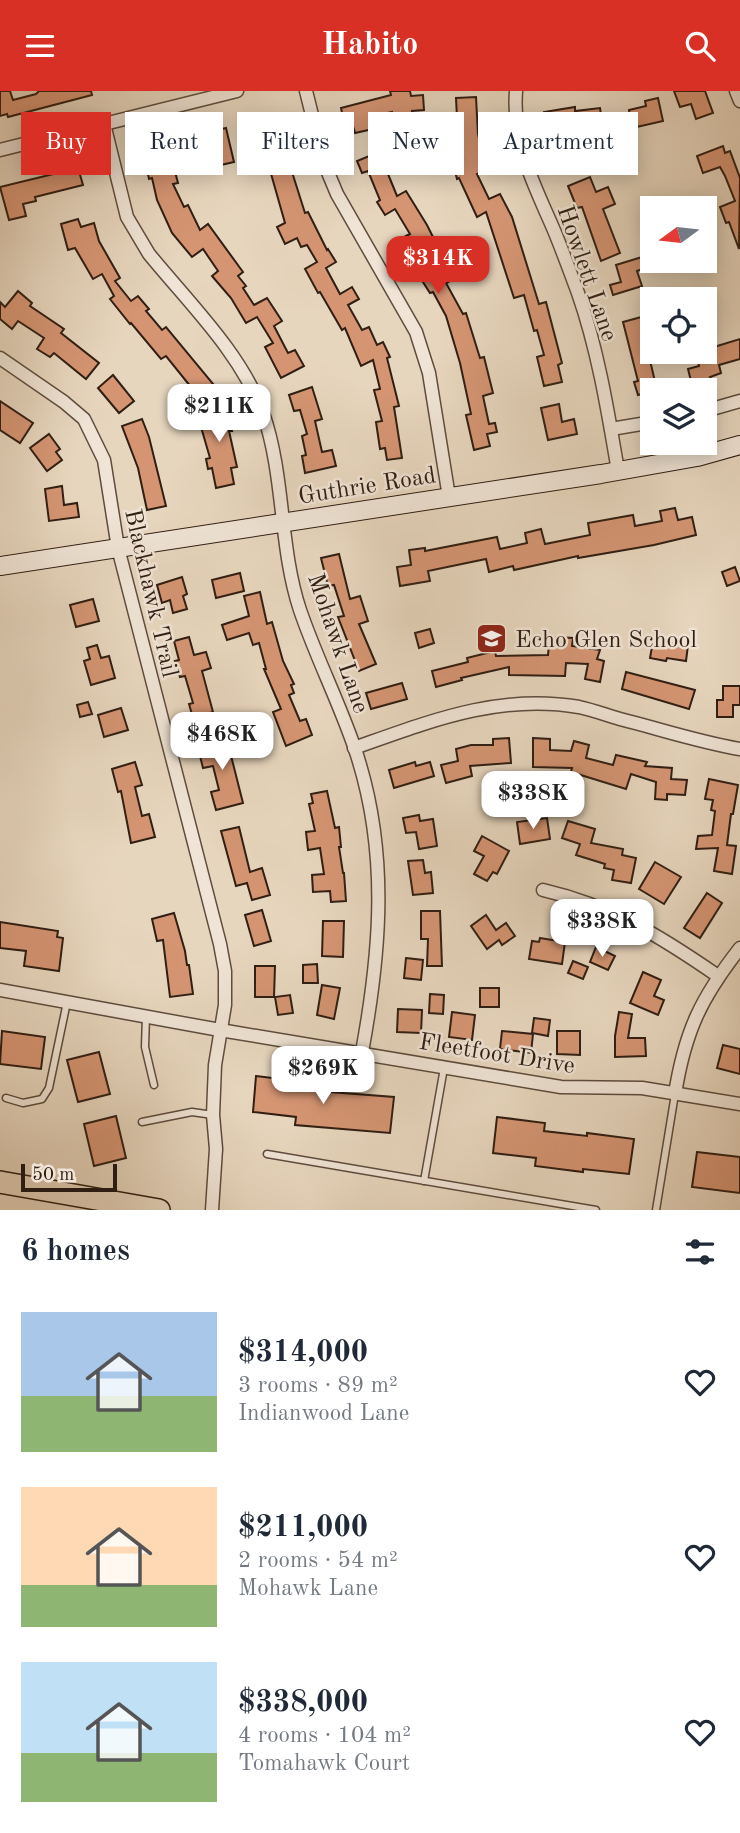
<!DOCTYPE html>
<html lang="en">
<head>
<meta charset="utf-8">
<style>
  :root { --surface:#fff; --page:#f2f2f3; --text:#1f2937; --muted:#747a83; --accent:#d93025 }
  body { margin:0; font-family:"Old Standard TT",serif; background:var(--page); color:var(--text); height:100vh; display:flex; flex-direction:column; font-size:26px; white-space:nowrap }
  * { box-sizing:border-box; margin:0 }
  p { font-size:23px; color:var(--muted) }
  .icon { flex:none; width:38px; height:38px; fill:none; stroke:currentColor; stroke-width:2; stroke-linecap:round; stroke-linejoin:round }
  .map { position:relative; height:1119px; overflow:hidden }
  .side { display:flex; flex-direction:column; background:var(--surface); flex:1 }
  .side>* { flex:none }
  .guide { position:absolute; left:21px; top:21px; width:698px; height:63px; display:flex; gap:14px }
  .needle { width:46px; rotate:255deg }
  .controls { position:absolute; left:640px; top:105px; display:grid; gap:14px }
  .controls a { display:grid; place-items:center; width:77px; height:77px; border-radius:0px; background:var(--surface); box-shadow:0 4px 18px #0003; font-size:35px }
  .scale { position:absolute; left:21px; bottom:18px; width:96px; box-sizing:border-box; padding-left:7px; border:4px solid #301e13; border-top:0; font-size:19px; line-height:24px; white-space:nowrap; color:#301e13; -webkit-text-stroke:5px #efe4d5; paint-order:stroke }
  .price { position:absolute; translate:-50% -60px; padding:0 16px; border-radius:14px; background:#fff; color:#222; font-size:23px; line-height:46px; filter:drop-shadow(0 2px 4px #0008) }
  .price::after { content:''; position:absolute; left:50%; top:42px; width:21px; height:16px; margin-left:-10px; background:inherit; clip-path:polygon(0 0,100% 0,50% 100%) }
  .price.on { background:var(--accent); color:#fff }
  ul { padding:0; list-style:none }
  li { display:flex; align-items:center; gap:21px; height:175px; padding:0 21px }
  li span { display:grid; place-items:center; flex:none; width:196px; height:140px; border-radius:0px; color:#555 }
  li>.icon { margin-inline-start:auto }
  span .icon { width:84px; height:84px; fill:#fffc; stroke-width:1 }
  li b { font-size:30px }
  h2 { display:flex; justify-content:space-between; align-items:center; height:84px; padding:0 21px; font-size:30px }
  .tag { padding:0 24px; border-radius:0px; background:var(--surface); box-shadow:0 4px 18px #0003; font-size:24px; line-height:63px }
  .tag.on { background:var(--accent); color:#fff }
  header { display:flex; justify-content:space-between; align-items:center; height:91px; padding:0 21px; background:var(--accent); color:#fff; font-size:32px; font-weight:800 }
  .map>svg:first-child { display:block }
  .building { fill:#d59573; stroke:#301e13; stroke-width:2 }
  .lines { fill:none; stroke-linecap:round; stroke-linejoin:round }
  .lane-casing { stroke:#5e4c3e; stroke-width:9 }
  .street-casing { stroke:#5e4c3e; stroke-width:15 }
  .secondary-casing { stroke:#301e13; stroke-width:20 }
  .primary-casing { stroke:#301e13; stroke-width:24 }
  .lane { stroke:#efe4d5; stroke-width:6 }
  .street { stroke:#efe4d5; stroke-width:12 }
  .secondary { stroke:#efe4d5; stroke-width:18 }
  .primary { stroke:#e7d6be; stroke-width:21 }
  .labels { text-anchor:middle; stroke-width:5; stroke-linejoin:round; paint-order:stroke }
  .street-label { font-size:24px; fill:#301e13; stroke:#efe4d5 }
  .poi-label { font-size:24px; fill:#301e13; stroke:#efe4d5; text-anchor:start }
</style>
</head>
<body>
<header><svg class="icon" aria-label="menu" viewBox="0 0 24 24"><path d="M4 6h16M4 12h16M4 18h16"/></svg>Habito<svg class="icon" aria-label="search" viewBox="0 0 24 24"><circle cx="10" cy="10" r="6"/><path d="M15 15l6 6"/></svg></header>
<div class="map">
<svg width="740" height="1119" viewBox="0 0 740 1119">
  <rect width="100%" height="100%" fill="#e7d6be"/>
  <filter id="stains"><feTurbulence type="fractalNoise" baseFrequency=".00286" numOctaves="4"/><feColorMatrix values="0 0 0 0 .2 0 0 0 0 .09 0 0 0 0 .02 0 0 0 .5 -.17"/></filter>
  <radialGradient id="worn" r=".72"><stop offset=".6" stop-color="#630" stop-opacity="0"/><stop offset="1" stop-color="#630" stop-opacity=".3"/></radialGradient>
  <g class="building">
    <polygon points="0,0 10,0 13,9 36,3 39,0 91,0 92,4 8,26 7,23 0,25"/>
    <polygon points="390,0 410,0 411,5 423,4 424,19 412,20 412,23 393,25 392,21 370,26 373,38 355,42 353,35 345,36 341,17 391,4"/>
    <polygon points="674,0 705,0 713,22 696,28 691,13 680,16"/>
    <polygon points="476,6 478,43 487,80 477,83 489,108 500,103 512,126 539,213 546,211 562,272 558,274 562,291 544,295 537,266 544,264 537,239 534,240 524,204 514,207 486,121 477,126 459,87 457,88 452,69 463,67 458,48 456,7"/>
    <polygon points="658,7 663,30 619,40 621,56 608,58 606,47 592,49 590,36 548,43 544,21 575,16 575,20 600,17 602,30 630,26 629,19 646,15 645,10"/>
    <polygon points="275,25 289,82 292,81 305,122 308,121 327,159 328,158 336,171 326,177 340,203 352,196 359,208 348,214 362,239 369,236 377,254 383,251 390,266 387,267 399,315 394,316 402,367 387,369 385,357 380,358 376,331 382,330 374,299 380,298 373,269 361,275 345,237 342,239 320,201 318,202 305,178 317,171 307,154 301,156 297,147 285,153 277,136 285,132 256,30"/>
    <polygon points="226,37 234,71 208,77 200,46 209,44 209,41"/>
    <polygon points="163,53 169,78 174,77 178,92 173,93 184,116 188,114 200,139 208,133 243,181 238,185 246,195 243,197 254,214 267,207 282,230 274,235 288,262 295,259 304,275 281,287 265,256 273,252 257,226 246,232 231,207 212,185 218,180 203,158 192,166 172,142 157,109 152,87 149,88 145,69 148,69 145,57"/>
    <polygon points="723,55 725,62 730,60 740,87 739,158 729,131 726,132 720,116 735,110 725,85 720,76 703,82 697,65"/>
    <polygon points="379,61 397,105 406,100 427,134 435,150 429,153 440,176 447,172 456,187 446,192 463,223 466,222 480,267 484,266 493,302 483,305 489,333 495,332 497,341 487,343 490,355 474,359 466,324 471,323 460,272 446,225 433,201 430,202 414,177 400,148 410,143 395,118 385,124 377,111 380,109 368,80 362,82 357,70"/>
    <polygon points="78,77 83,94 35,106 36,110 23,113 26,125 9,129 0,96"/>
    <polygon points="590,86 596,101 608,96 615,113 603,118 620,162 601,170 582,116 577,117 568,95"/>
    <polygon points="78,128 81,136 94,132 99,150 120,187 115,190 131,210 138,205 149,218 146,220 162,239 166,236 214,294 199,306 166,265 161,268 131,232 130,233 110,208 114,205 102,183 93,188 75,157 68,159 61,133"/>
    <polygon points="642,166 646,177 637,180 642,195 613,204 610,194 621,191 616,174"/>
    <polygon points="18,200 32,212 30,215 64,238 61,242 99,272 86,288 54,262 50,266 37,258 44,247 18,230 12,238 0,228 0,211 5,216"/>
    <polygon points="645,225 650,242 644,244 657,299 638,304 634,291 638,290 623,231"/>
    <polygon points="705,238 708,238 714,256 740,248 740,268 719,274 721,282 710,286 711,288 692,294 688,278 699,275 696,261 705,261"/>
    <polygon points="113,284 134,310 119,322 98,297"/>
    <polygon points="312,296 322,328 315,330 322,361 332,359 336,375 305,382 302,365 306,364 302,345 307,343 300,319 294,320 289,304"/>
    <polygon points="222,309 232,340 229,340 237,376 231,377 234,393 216,397 212,377 208,378 206,368 210,367 199,329 214,325 205,314"/>
    <polygon points="0,310 33,332 20,352 0,339"/>
    <polygon points="559,313 562,331 574,328 577,343 548,349 541,317"/>
    <polygon points="142,328 149,346 166,415 147,419 138,377 122,335"/>
    <polygon points="49,343 60,358 56,361 62,369 47,380 30,357"/>
    <polygon points="62,395 64,414 77,412 79,426 49,430 45,398"/>
    <polygon points="675,417 678,429 692,426 696,444 654,454 578,467 578,465 514,479 513,475 489,481 486,468 428,480 430,490 400,495 397,476 411,474 409,459 425,457 425,460 497,446 500,458 527,452 525,442 541,438 545,453 590,444 588,432 633,424 635,435 662,430 660,420"/>
    <polygon points="339,463 350,508 360,505 368,530 359,533 376,573 359,580 338,526 344,525 334,494 328,495 321,467"/>
    <polygon points="735,476 740,490 727,495 722,481"/>
    <polygon points="240,482 244,500 216,507 212,489"/>
    <polygon points="182,486 187,503 183,505 187,518 173,522 170,509 162,512 157,494"/>
    <polygon points="260,501 267,533 272,531 283,570 294,593 291,594 294,602 289,604 300,630 306,628 312,644 286,655 273,621 281,618 264,578 266,578 259,552 253,554 249,542 227,549 222,534 249,525 244,505"/>
    <polygon points="93,508 99,530 76,536 70,514"/>
    <polygon points="430,538 434,552 419,557 415,542"/>
    <polygon points="189,546 194,564 206,561 211,577 202,580 213,621 193,627 189,613 193,612 185,585 180,586 175,570 179,569 174,550"/>
    <polygon points="556,546 573,547 572,555 600,559 597,568 604,570 600,591 585,588 588,573 566,572 565,585 509,584 509,576 461,587 462,589 436,596 432,580 468,571 467,567 495,560 496,565 548,564 549,553 556,553"/>
    <polygon points="653,550 672,554 672,552 688,554 686,570 667,567 666,570 650,567"/>
    <polygon points="97,554 101,567 109,565 115,587 91,594 84,570 90,568 87,557"/>
    <polygon points="626,581 695,599 689,618 622,598"/>
    <polygon points="402,592 407,608 371,618 366,602"/>
    <polygon points="723,595 740,595 740,614 733,614 733,626 717,626 717,609 723,609"/>
    <polygon points="88,611 92,623 80,626 77,614"/>
    <polygon points="121,617 128,639 104,646 98,624"/>
    <polygon points="225,641 243,712 216,719 211,701 219,699 213,675 203,677 199,661 211,657 208,646"/>
    <polygon points="509,647 511,672 470,675 472,685 446,692 441,674 458,670 456,658 471,654 493,654 493,648"/>
    <polygon points="533,647 550,648 550,659 571,660 574,650 589,654 586,667 613,674 616,664 647,671 645,675 672,677 671,688 687,689 685,704 667,703 667,709 655,708 656,691 631,683 626,698 571,681 572,677 533,676"/>
    <polygon points="135,671 142,694 135,696 142,725 149,723 155,746 131,752 121,700 118,701 112,678"/>
    <polygon points="415,671 416,675 430,671 434,685 394,697 389,679"/>
    <polygon points="709,688 738,694 733,723 731,723 727,754 736,755 732,783 714,780 718,757 696,758 698,745 712,744 715,720 711,719 713,709 705,708"/>
    <polygon points="327,700 335,737 339,736 341,756 339,756 343,782 344,782 346,810 331,811 330,800 313,801 312,784 324,783 320,757 308,759 306,741 315,740 309,713 313,712 311,703"/>
    <polygon points="419,724 420,730 433,728 437,755 419,758 416,741 406,742 403,727"/>
    <polygon points="547,727 550,748 520,753 517,731"/>
    <polygon points="568,730 595,738 591,752 623,758 622,764 636,767 631,792 612,789 614,779 604,777 605,773 576,764 580,753 562,747"/>
    <polygon points="239,736 250,781 262,777 270,804 252,809 247,792 236,795 221,740"/>
    <polygon points="482,745 509,760 497,783 493,781 487,790 474,783 484,765 474,760"/>
    <polygon points="423,769 425,782 431,781 433,802 413,804 408,770"/>
    <polygon points="655,771 681,786 664,813 639,798"/>
    <polygon points="707,802 722,812 700,847 684,837"/>
    <polygon points="262,819 271,850 254,855 245,824"/>
    <polygon points="421,820 440,820 442,875 427,875 428,848 421,848"/>
    <polygon points="174,822 185,860 187,874 189,874 193,903 170,906 163,849 157,850 152,828"/>
    <polygon points="486,824 496,839 506,832 515,845 502,854 499,849 487,858 471,835"/>
    <polygon points="323,830 344,830 343,866 322,865"/>
    <polygon points="0,831 58,840 57,846 63,847 59,880 24,875 26,860 0,857"/>
    <polygon points="540,847 565,851 562,873 529,868 532,850 539,851"/>
    <polygon points="596,856 615,865 608,879 590,871"/>
    <polygon points="406,867 423,869 421,889 404,887"/>
    <polygon points="573,870 588,876 583,888 568,882"/>
    <polygon points="317,873 318,892 303,892 303,874"/>
    <polygon points="255,875 275,875 274,906 255,906"/>
    <polygon points="643,881 661,889 654,905 664,909 658,924 630,912"/>
    <polygon points="322,894 340,897 334,928 317,924"/>
    <rect x="480" y="897" width="19" height="19"/>
    <polygon points="430,903 444,904 443,923 429,922"/>
    <polygon points="290,904 293,922 278,924 275,906"/>
    <polygon points="398,918 422,919 421,942 397,941"/>
    <polygon points="452,921 475,924 472,949 449,946"/>
    <polygon points="619,921 632,923 628,947 645,947 646,965 615,966 615,945"/>
    <polygon points="534,927 550,929 548,945 532,942"/>
    <polygon points="2,940 45,946 41,978 0,973"/>
    <polygon points="502,940 533,943 531,962 500,958"/>
    <polygon points="557,940 580,940 580,964 557,963"/>
    <polygon points="723,954 740,958 740,983 717,977"/>
    <polygon points="99,961 110,1003 78,1011 67,969"/>
    <polygon points="256,985 306,991 305,999 394,1006 390,1042 295,1034 296,1026 253,1021"/>
    <polygon points="116,1025 126,1067 94,1075 84,1033"/>
    <polygon points="497,1026 545,1032 544,1040 587,1045 587,1042 634,1048 629,1083 583,1078 583,1081 535,1075 536,1067 493,1062"/>
    <polygon points="697,1061 740,1066 740,1102 692,1096"/>
  </g>
  <g class="lines">
    <defs>
      <g id="lane">
        <polyline points="146,925 145,956 154,994"/>
        <polyline points="6,1007 23,1012 42,1008 49,997 67,911"/>
        <polyline points="142,1031 192,1021 213,1024"/>
        <polyline points="267,1063 596,1119"/>
        <polyline points="424,1090 444,977"/>
        <polyline points="656,1119 675,1003"/>
      </g>
      <g id="street">
        <polyline points="306,0 324,72 337,103 416,241 429,282 449,406"/>
        <path d="M516 0C512 52 533 91 553 137 562 158 570 181 578 202 598 259 608 321 618 380"/>
        <polyline points="736,0 740,10"/>
        <path d="M104 33 127 126 149 163C189 212 241 262 263 322 285 385 279 456 300 519 316 566 339 611 355 658 389 759 381 858 362 961"/>
        <polyline points="0,59 237,0"/>
        <polyline points="0,267 64,311 84,328 104,369 118,457 220,853 225,880 225,914 215,974 213,1024 216,1058 212,1119"/>
        <polyline points="705,320 740,310"/>
        <polyline points="611,338 653,331"/>
        <path d="M354 657C428 631 499 602 579 616 593 619 606 624 620 628 660 638 699 651 740 658"/>
        <path d="M543 799C612 815 660 845 718 885"/>
        <polyline points="0,899 220,939 561,996 642,997 740,1013"/>
        <path d="M675 1003C685 940 701 907 740 857"/>
      </g>
      <polyline id="secondary" points="0,475 601,383 697,366 740,354"/>
      <polyline id="primary" points="0,1091 159,1119"/>
    </defs>
    <use href="#lane" class="lane-casing"/>
    <use href="#street" class="street-casing"/>
    <use href="#secondary" class="secondary-casing"/>
    <use href="#primary" class="primary-casing"/>
    <use href="#lane" class="lane"/>
    <use href="#street" class="street"/>
    <use href="#secondary" class="secondary"/>
    <use href="#primary" class="primary"/>
  </g>
  <defs>
    <symbol id="school-square" viewBox="-11 -11 22 22"><rect x="-9" y="-9" width="18" height="18" rx="4" fill="#8f2418" stroke="#efe4d5"/><path d="M0-5L7-2L0 1L-7-2ZM-4 1L0 2.5L4 1V4Q0 6-4 4Z" fill="#fff"/></symbol>
  </defs>
  <g fill-rule="evenodd">
    <use href="#school-square" x="474" y="530" width="35" height="35"/>
  </g>
  <g class="labels">
    <g class="street-label">
      <text transform="translate(588 182) rotate(71)" y="8">Howlett Lane</text>
      <text transform="translate(367 394) rotate(-9)" y="8">Guthrie Road</text>
      <text transform="translate(152 502) rotate(77)" y="8">Blackhawk Trail</text>
      <text transform="translate(339 552) rotate(71)" y="8">Mohawk Lane</text>
      <text transform="translate(497 962) rotate(9)" y="8">Fleetfoot Drive</text>
    </g>
    <g class="poi-label">
      <text x="515" y="556">Echo Glen School</text>
    </g>
  </g>
  <rect width="100%" height="100%" filter="url(#stains)"/>
  <rect width="100%" height="100%" fill="url(#worn)"/>
</svg>
<div class="controls">
<a><svg class="needle" viewBox="-14 -14 28 28"><path d="M0-13l5 13h-10z" fill="#e53935"/><path d="M0 13l5-13h-10z" fill="#747a83"/></svg></a>
<a><svg class="icon" aria-label="locate" viewBox="0 0 24 24"><circle cx="12" cy="12" r="6"/><path d="M12 2v4M12 18v4M2 12h4M18 12h4"/></svg></a>
<a><svg class="icon" aria-label="layers" viewBox="0 0 24 24"><path d="M12 4l9 5-9 5-9-5zM3 14l9 5 9-5"/></svg></a>
</div>
<div class="scale">50 m</div>
<b class="price on" style="left:438px;top:205px">$314K</b>
<b class="price" style="left:219px;top:353px">$211K</b>
<b class="price" style="left:222px;top:681px">$468K</b>
<b class="price" style="left:533px;top:740px">$338K</b>
<b class="price" style="left:602px;top:868px">$338K</b>
<b class="price" style="left:323px;top:1015px">$269K</b>
<div class="guide">
<a class="tag on">Buy</a>
<a class="tag">Rent</a>
<a class="tag">Filters</a>
<a class="tag">New</a>
<a class="tag">Apartment</a>
</div>
</div>
<section class="side">
<h2>6 homes<svg class="icon" aria-label="filters" viewBox="0 0 24 24"><path d="M4 7h16M4 17h16"/><circle cx="9" cy="7" r="2"/><circle cx="15" cy="17" r="2"/></svg></h2>
<ul>
<li><span style="background:linear-gradient(#a9c7e8 60%,#8fb573 0)"><svg class="icon" aria-label="home" viewBox="0 0 24 24"><path d="M3 11l9-7 9 7M6 9v11h12V9"/></svg></span><div><b>$314,000</b><p>3 rooms · 89 m²</p><p>Indianwood Lane</p></div><svg class="icon" aria-label="heart" viewBox="0 0 24 24"><path d="M12 20l-8-8c-3-5 5-10 8-4 3-6 11-1 8 4z"/></svg></li>
<li><span style="background:linear-gradient(#ffd9b3 70%,#8fb573 0)"><svg class="icon" aria-label="home" viewBox="0 0 24 24"><path d="M3 11l9-7 9 7M6 9v11h12V9"/></svg></span><div><b>$211,000</b><p>2 rooms · 54 m²</p><p>Mohawk Lane</p></div><svg class="icon" aria-label="heart" viewBox="0 0 24 24"><path d="M12 20l-8-8c-3-5 5-10 8-4 3-6 11-1 8 4z"/></svg></li>
<li><span style="background:linear-gradient(#bfe0f5 65%,#8fb573 0)"><svg class="icon" aria-label="home" viewBox="0 0 24 24"><path d="M3 11l9-7 9 7M6 9v11h12V9"/></svg></span><div><b>$338,000</b><p>4 rooms · 104 m²</p><p>Tomahawk Court</p></div><svg class="icon" aria-label="heart" viewBox="0 0 24 24"><path d="M12 20l-8-8c-3-5 5-10 8-4 3-6 11-1 8 4z"/></svg></li>
</ul>
</section>
</body>
</html>
